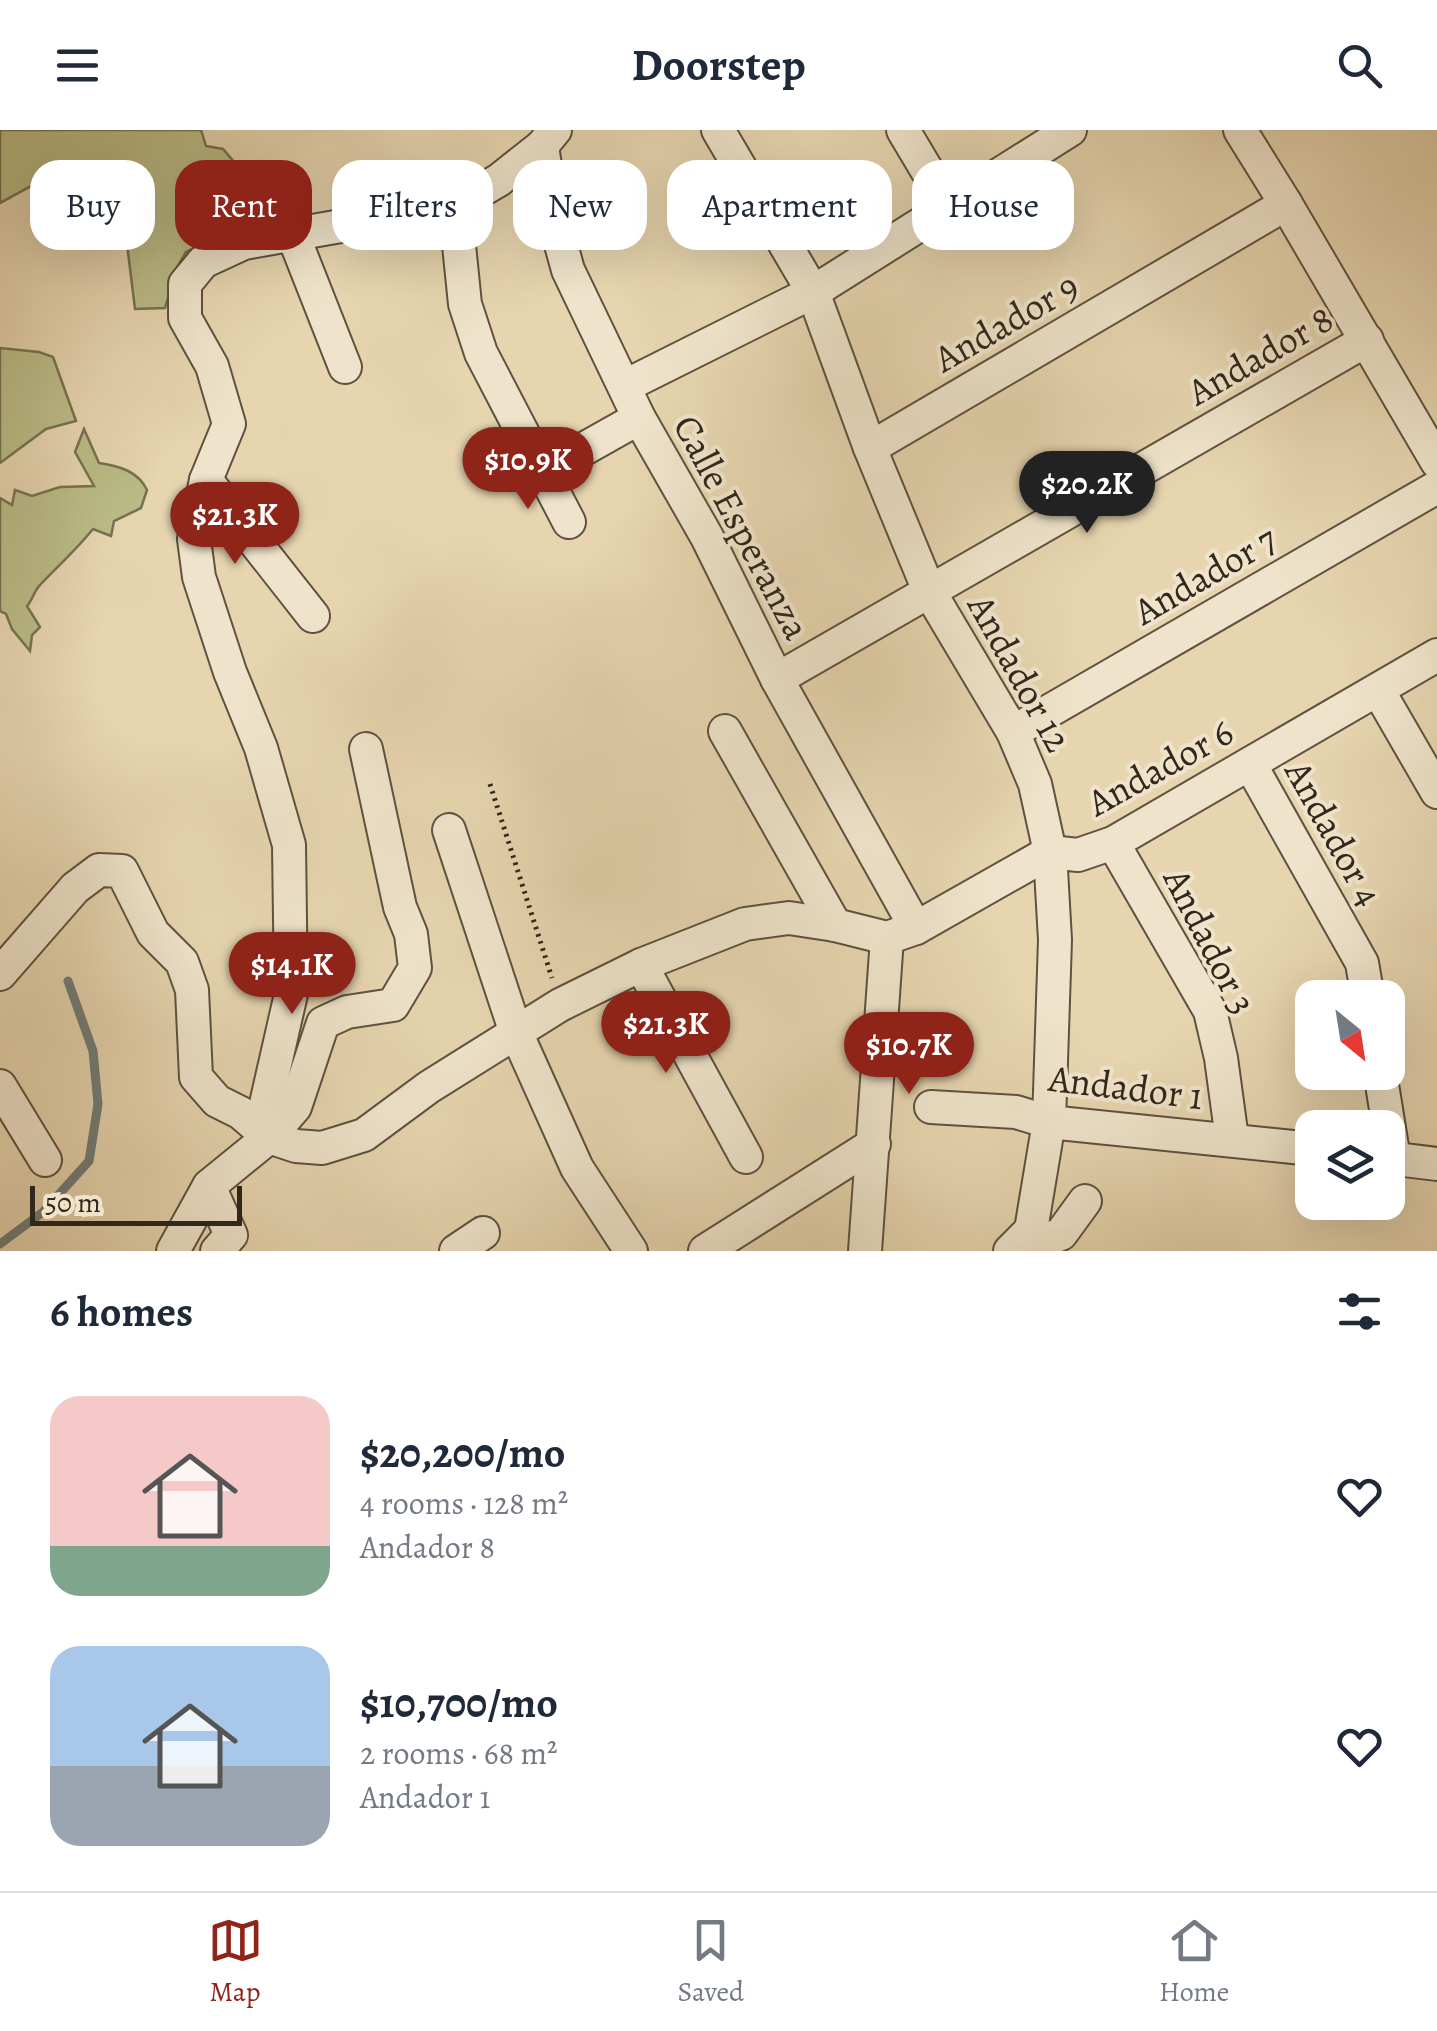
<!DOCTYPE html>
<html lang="en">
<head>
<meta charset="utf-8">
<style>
  :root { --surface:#fff; --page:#f6f6f7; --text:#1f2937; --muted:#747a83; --line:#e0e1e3; --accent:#8f2418 }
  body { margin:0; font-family:Alegreya,serif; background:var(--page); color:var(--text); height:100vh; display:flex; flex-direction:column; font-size:38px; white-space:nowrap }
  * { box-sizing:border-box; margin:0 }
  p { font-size:32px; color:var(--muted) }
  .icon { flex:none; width:55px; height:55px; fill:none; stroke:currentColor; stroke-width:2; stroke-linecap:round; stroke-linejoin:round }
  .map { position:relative; height:1121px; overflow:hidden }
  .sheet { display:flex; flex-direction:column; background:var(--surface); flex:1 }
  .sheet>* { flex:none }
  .banner { position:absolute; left:30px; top:30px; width:1378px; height:90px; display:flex; gap:20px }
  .needle { width:65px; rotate:150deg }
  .buttons { position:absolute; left:1295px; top:850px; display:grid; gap:20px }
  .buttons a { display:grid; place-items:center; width:110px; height:110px; border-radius:20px; background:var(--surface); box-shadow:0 10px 40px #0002; font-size:50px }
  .scale { position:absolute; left:30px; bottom:25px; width:212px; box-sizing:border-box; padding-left:10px; border:5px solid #31271b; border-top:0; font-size:28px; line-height:35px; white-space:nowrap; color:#31271b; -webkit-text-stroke:8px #efe4cb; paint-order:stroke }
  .price { position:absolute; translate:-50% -85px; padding:0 22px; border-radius:35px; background:var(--accent); color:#fff; font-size:32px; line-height:65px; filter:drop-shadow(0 2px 5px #0008) }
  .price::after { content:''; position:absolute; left:50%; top:60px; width:30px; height:22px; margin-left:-15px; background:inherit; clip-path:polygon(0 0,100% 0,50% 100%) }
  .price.active { background:#222; color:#fff }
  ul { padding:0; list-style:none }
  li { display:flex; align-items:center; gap:30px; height:250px; padding:0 50px }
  li span { display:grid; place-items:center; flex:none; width:280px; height:200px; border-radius:30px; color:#555 }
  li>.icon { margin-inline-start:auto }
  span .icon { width:120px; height:120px; fill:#fffc; stroke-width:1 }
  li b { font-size:42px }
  h2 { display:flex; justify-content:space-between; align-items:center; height:120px; padding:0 50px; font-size:42px }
  .chip { padding:0 35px; border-radius:30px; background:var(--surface); box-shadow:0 10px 40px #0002; font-size:35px; line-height:90px }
  .chip.active { background:var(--accent); color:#fff }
  header { display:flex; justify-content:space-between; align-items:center; height:130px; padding:0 50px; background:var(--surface); font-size:45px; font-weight:700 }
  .tabs { display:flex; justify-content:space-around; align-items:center; height:140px; border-top:2px solid var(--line); background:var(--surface); font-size:28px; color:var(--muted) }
  .tabs a { display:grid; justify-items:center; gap:5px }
  .tabs .active { color:var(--accent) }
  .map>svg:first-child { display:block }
  .green { fill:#babc87; stroke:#767251; stroke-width:2.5 }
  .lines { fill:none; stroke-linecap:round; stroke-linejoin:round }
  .stream { stroke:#717d79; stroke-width:9 }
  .minor-casing { stroke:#5e5240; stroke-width:36 }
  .path { stroke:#31271b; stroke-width:5; stroke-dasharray:2.5 5; stroke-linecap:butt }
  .minor { stroke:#efe4cb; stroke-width:32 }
  .labels { text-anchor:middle; stroke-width:8; stroke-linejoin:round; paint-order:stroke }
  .street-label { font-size:38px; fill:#31271b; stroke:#efe4cb }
</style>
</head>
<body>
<header><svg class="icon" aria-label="menu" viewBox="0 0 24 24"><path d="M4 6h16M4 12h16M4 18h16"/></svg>Doorstep<svg class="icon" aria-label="search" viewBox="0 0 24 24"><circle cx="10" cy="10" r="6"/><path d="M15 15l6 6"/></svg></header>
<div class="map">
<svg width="1437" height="1121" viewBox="0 0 1437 1121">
  <rect width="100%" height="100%" fill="#e6d5af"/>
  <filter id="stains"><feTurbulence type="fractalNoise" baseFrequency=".002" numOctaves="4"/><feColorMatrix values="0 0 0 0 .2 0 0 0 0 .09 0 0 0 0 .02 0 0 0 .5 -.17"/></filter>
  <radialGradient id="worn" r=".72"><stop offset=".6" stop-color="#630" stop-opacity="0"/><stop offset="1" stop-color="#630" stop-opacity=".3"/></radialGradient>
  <g class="green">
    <polygon points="0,0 201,0 206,16 223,19 241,40 197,90 210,110 186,122 177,137 165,178 135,179 126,106 119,83 81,45 46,48 0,73"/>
    <polygon points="0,218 39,222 53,227 76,291 46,299 0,333"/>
    <path d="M84 299 99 333C119 336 138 341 147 360L141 378 114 391 111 406 93 399C76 420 58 436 40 455 34 461 33 469 27 476L40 497 32 505 30 521 12 499 6 484 0 481V368L12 375 15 360 32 366 60 357 94 356 75 322Z"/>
  </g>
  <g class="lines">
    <polyline class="stream" points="0,1114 43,1082 89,1031 98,974 93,921 68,851"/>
    <defs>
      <g id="minor">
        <polyline points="718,0 813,162 870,318 929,461 1013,602 1035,654 1050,722 1055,810 1049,992 1031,1100 1010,1121"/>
        <polyline points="903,0 950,79"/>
        <polyline points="1240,0 1286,74 1437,332"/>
        <polyline points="542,16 552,82 568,140 639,288 707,407 777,549 916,798"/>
        <polyline points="455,76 465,174 481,223 569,392"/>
        <polyline points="293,105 345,237"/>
        <polyline points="625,256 813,162 1070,0"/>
        <polyline points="870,318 1286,74"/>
        <polyline points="543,342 639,288"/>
        <polyline points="206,350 313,486"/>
        <polyline points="777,549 1367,210"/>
        <polyline points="1378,560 1437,662"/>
        <polyline points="725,601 835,795"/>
        <polyline points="1013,602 1437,357"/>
        <polyline points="1250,634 1362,833 1368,868"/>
        <polyline points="449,700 515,900 577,1038 631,1121"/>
        <polyline points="1113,713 1210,881 1221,928 1232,1009"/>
        <polyline points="641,835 746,1027"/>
        <polyline points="0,844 75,758 99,740 122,741 153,803 182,832 192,860 196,947 217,971 241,983 269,1007 296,1016 322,1018 364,1005 429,957 560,875 641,835 745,794 789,788 835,795 887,808 916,798 1050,722 1078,725 1113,713 1437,525"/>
        <polyline points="1380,942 1394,1029"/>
        <polyline points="0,956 45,1030"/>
        <polyline points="931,977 1016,982 1049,992 1312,1019"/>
        <polyline points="269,1007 266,974 291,864 289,715 261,618 230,542 199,447 194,409 206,350 229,294 212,236 185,188 185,154 203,132 244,113 455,76 499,50 542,16 555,0"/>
        <polyline points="1388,1028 1437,1034"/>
        <polyline points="209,1056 231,1105 217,1121"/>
        <polyline points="173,1121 209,1056 269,1007 295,977 323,893 347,882 393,875 415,838 411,804 400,777 366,619"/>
        <polyline points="456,1121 483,1103"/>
        <polyline points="705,1121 874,1014"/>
        <polyline points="865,1121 887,808"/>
        <polyline points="1019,1121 1061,1104 1085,1071"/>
      </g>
    </defs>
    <use href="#minor" class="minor-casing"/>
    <polyline class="path" points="490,654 552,848"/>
    <use href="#minor" class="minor"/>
  </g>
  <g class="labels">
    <g class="street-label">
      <text transform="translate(1006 192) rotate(-30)" y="13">Andador 9</text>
      <text transform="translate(1260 225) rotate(-30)" y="13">Andador 8</text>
      <text transform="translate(742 397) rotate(62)" y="13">Calle Esperanza</text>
      <text transform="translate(1205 445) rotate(-30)" y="13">Andador 7</text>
      <text transform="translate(1020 543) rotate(61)" y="13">Andador 12</text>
      <text transform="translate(1160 637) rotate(-29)" y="13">Andador 6</text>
      <text transform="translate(1334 703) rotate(61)" y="13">Andador 4</text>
      <text transform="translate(1210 811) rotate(63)" y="13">Andador 3</text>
      <text transform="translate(1126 957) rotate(7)" y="13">Andador 1</text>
    </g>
  </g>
  <rect width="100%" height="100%" filter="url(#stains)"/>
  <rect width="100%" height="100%" fill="url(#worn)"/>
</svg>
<div class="buttons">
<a><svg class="needle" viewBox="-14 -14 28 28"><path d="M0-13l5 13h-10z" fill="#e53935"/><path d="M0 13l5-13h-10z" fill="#747a83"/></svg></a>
<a><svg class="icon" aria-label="layers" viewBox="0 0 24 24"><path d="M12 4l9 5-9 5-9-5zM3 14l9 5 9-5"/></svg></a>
</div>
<div class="scale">50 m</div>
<b class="price" style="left:528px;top:382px">$10.9K</b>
<b class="price active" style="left:1087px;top:406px">$20.2K</b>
<b class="price" style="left:235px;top:437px">$21.3K</b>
<b class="price" style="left:292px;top:887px">$14.1K</b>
<b class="price" style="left:666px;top:946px">$21.3K</b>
<b class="price" style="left:909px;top:967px">$10.7K</b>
<div class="banner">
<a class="chip">Buy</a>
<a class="chip active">Rent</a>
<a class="chip">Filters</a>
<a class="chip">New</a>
<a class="chip">Apartment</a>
<a class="chip">House</a>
</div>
</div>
<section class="sheet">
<h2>6 homes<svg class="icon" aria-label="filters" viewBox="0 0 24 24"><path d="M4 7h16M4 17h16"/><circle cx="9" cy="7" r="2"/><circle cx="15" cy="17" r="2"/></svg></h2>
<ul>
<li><span style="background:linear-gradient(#f6c9c9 75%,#7fa58c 0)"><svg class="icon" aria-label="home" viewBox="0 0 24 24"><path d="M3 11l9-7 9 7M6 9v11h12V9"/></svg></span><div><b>$20,200/mo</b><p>4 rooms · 128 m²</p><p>Andador 8</p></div><svg class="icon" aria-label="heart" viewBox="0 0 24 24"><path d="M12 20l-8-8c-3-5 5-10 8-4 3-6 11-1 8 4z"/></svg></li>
<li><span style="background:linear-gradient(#a9c7e8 60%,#9aa5b1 0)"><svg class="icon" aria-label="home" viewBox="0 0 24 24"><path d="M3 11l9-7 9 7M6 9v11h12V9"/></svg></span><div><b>$10,700/mo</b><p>2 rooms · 68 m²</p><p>Andador 1</p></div><svg class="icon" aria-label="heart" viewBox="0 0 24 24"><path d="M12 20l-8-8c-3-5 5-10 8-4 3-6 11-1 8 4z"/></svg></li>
</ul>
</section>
<nav class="tabs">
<a class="active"><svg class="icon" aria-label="map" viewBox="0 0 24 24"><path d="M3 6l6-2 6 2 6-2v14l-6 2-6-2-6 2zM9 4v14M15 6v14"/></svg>Map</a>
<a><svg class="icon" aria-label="saved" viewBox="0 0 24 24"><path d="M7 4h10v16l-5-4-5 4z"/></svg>Saved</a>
<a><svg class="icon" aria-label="home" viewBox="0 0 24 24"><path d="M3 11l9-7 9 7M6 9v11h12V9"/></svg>Home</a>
</nav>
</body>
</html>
